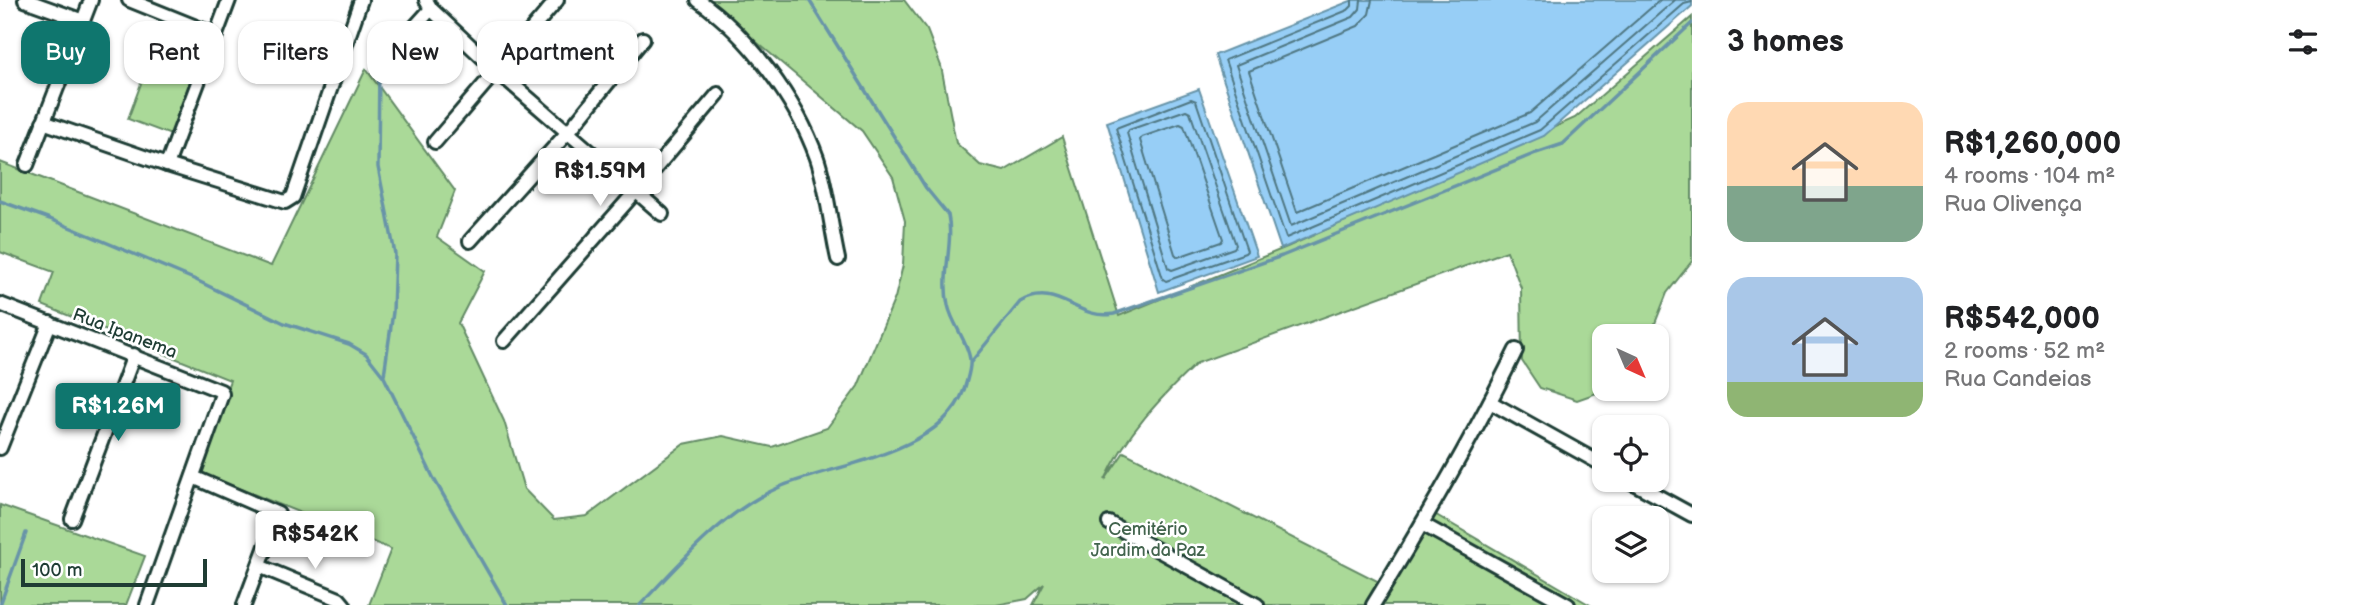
<!DOCTYPE html>
<html lang="en">
<head>
<meta charset="utf-8">
<style>
  :root { --surface:#fff; --page:#f2f2f2; --text:#202124; --muted:#757577; --accent:#0f766e }
  body { margin:0; font-family:"Balsamiq Sans",sans-serif; background:var(--page); color:var(--text); height:100vh; display:flex; flex-direction:column; font-size:26px; white-space:nowrap }
  * { box-sizing:border-box; margin:0 }
  p { font-size:23px; color:var(--muted) }
  .icon { flex:none; width:38px; height:38px; fill:none; stroke:currentColor; stroke-width:2; stroke-linecap:round; stroke-linejoin:round }
  .map { position:relative; flex:1; overflow:hidden }
  .drawer { display:flex; flex-direction:column; background:var(--surface); width:665px }
  .drawer>* { flex:none }
  .guide { position:absolute; left:21px; top:21px; width:665px; height:63px; display:flex; gap:14px }
  .needle { width:46px; rotate:136deg }
  .buttons { position:absolute; left:1592px; top:324px; display:grid; gap:14px }
  .buttons a { display:grid; place-items:center; width:77px; height:77px; border-radius:14px; background:var(--surface); box-shadow:0 2px 5px #0004; font-size:35px }
  .scale { position:absolute; left:21px; bottom:18px; width:186px; box-sizing:border-box; padding-left:7px; border:4px solid #1f3d34; border-top:0; font-size:19px; line-height:24px; white-space:nowrap; color:#1f3d34; -webkit-text-stroke:5px #fff; paint-order:stroke }
  .price { position:absolute; translate:-50% -60px; padding:0 16px; border-radius:7px; background:#fff; color:#222; font-size:23px; line-height:46px; filter:drop-shadow(0 2px 4px #0008) }
  .price::after { content:''; position:absolute; left:50%; top:42px; width:21px; height:16px; margin-left:-10px; background:inherit; clip-path:polygon(0 0,100% 0,50% 100%) }
  .price.active { background:var(--accent); color:#fff }
  ul { padding:0; list-style:none }
  li { display:flex; align-items:center; gap:21px; height:175px; padding:0 35px }
  li span { display:grid; place-items:center; flex:none; width:196px; height:140px; border-radius:21px; color:#555 }
  li>.icon { margin-inline-start:auto }
  span .icon { width:84px; height:84px; fill:#fffc; stroke-width:1 }
  li b { font-size:30px }
  h2 { display:flex; justify-content:space-between; align-items:center; height:84px; padding:0 35px; font-size:30px }
  .chip { padding:0 24px; border-radius:21px; background:var(--surface); box-shadow:0 2px 5px #0004; font-size:24px; line-height:63px }
  .chip.active { background:var(--accent); color:#fff }
  main { display:flex; flex:1; min-height:0 }
  .map>svg:first-child { display:block }
  .green { fill:#aad998; stroke:#648b66; stroke-width:2 }
  .water { fill:#97cef6; stroke:#6794a8; stroke-width:2 }
  .lines { fill:none; stroke-linecap:round; stroke-linejoin:round }
  .shore { stroke:#4f7782; stroke-width:2 }
  .stream { stroke:#6794a8; stroke-width:3.5 }
  .minor-casing { stroke:#1f3d34; stroke-width:18 }
  .minor { stroke:#fff; stroke-width:12 }
  .labels { text-anchor:middle; stroke-width:5; stroke-linejoin:round; paint-order:stroke }
  .street-label { font-size:18px; fill:#1f3d34; stroke:#fff }
  .park-label { font-size:18px; fill:#42644d; stroke:#fff }
</style>
</head>
<body>
<main>
<div class="map">
<svg width="1692" height="605" viewBox="0 0 1692 605">
  <rect width="100%" height="100%" fill="#fff"/>
  <filter id="ink" filterUnits="userSpaceOnUse"><feTurbulence type="fractalNoise" baseFrequency=".0143" numOctaves="2"/><feDisplacementMap in="SourceGraphic" scale="14" xChannelSelector="R" yChannelSelector="G"/><feConvolveMatrix kernelMatrix="1 2 1 2 8 2 1 2 1" color-interpolation-filters="sRGB"/></filter>
  <g filter="url(#ink)">
    <g class="green">
      <path d="M707 0H904L927 30 941 66 956 143 980 165 1004 171 1062 137 1119 316 1287 247 1575 118 1692 17V261L1667 293 1650 336H1605V388L1608 389 1577 400 1540 388 1522 361 1521 288 1507 251 1197 363C1160 398 1126 434 1105 480L1124 452 1383 584 1426 509 1590 605H1033L1044 584 1027 599 996 605H369L391 549 198 472 230 380 42 305 54 272 0 252V162L271 266 366 69 455 191 437 237 485 271 458 323 504 421 524 489 554 520 587 516 684 444 723 436 772 447 827 428 858 386 895 298 903 265 905 221 893 177 862 131Z"/>
      <polygon points="153,51 197,68 171,135 128,119"/>
      <polygon points="0,505 145,556 126,605 0,605"/>
    </g>
    <g class="water">
      <polygon points="1353,0 1692,0 1692,6 1544,136 1281,249 1215,55"/>
      <polygon points="1199,89 1257,256 1159,292 1107,122"/>
    </g>
    <g class="lines">
      <g class="shore">
        <polyline points="1352,0 1352,6 1348,10 1225,60 1286,238 1540,130 1684,4 1692,2"/>
        <polyline points="1361,0 1360,9 1353,17 1236,65 1291,226 1535,122 1675,0"/>
        <polyline points="1372,0 1369,14 1358,26 1249,71 1297,212 1530,113 1660,0"/>
        <polygon points="1191,99 1196,101 1247,251 1245,253 1166,281 1163,279 1116,128"/>
        <polygon points="1186,110 1190,112 1236,245 1234,248 1172,270 1168,268 1127,133 1129,130"/>
        <polygon points="1180,124 1184,126 1223,239 1221,242 1178,257 1175,254 1140,140 1142,137"/>
      </g>
      <g class="stream">
        <polyline points="379,65 378,167 395,254 393,312 384,375"/>
        <polyline points="0,201 50,219 196,280 284,323 349,344 366,354 384,377 434,479 507,605"/>
        <path d="M971 362 1020 302C1058 281 1076 321 1114 314L1282 256 1536 153 1563 144 1692 23"/>
        <polyline points="0,605 26,533"/>
        <path d="M640 605C682 561 725 510 782 486 841 462 950 453 967 380 969 373 971 366 970 359 967 340 952 324 948 305 941 276 954 242 948 215L926 188 809 0"/>
      </g>
      <defs>
        <g id="minor">
          <polyline points="25,0 83,21"/>
          <polyline points="129,0 216,35"/>
          <polyline points="426,0 431,9 496,70 662,214"/>
          <path d="M698 0C749 36 796 99 817 158 827 187 831 228 838 259"/>
          <polyline points="384,61 431,9"/>
          <polyline points="43,122 167,165 285,202 293,197 361,0"/>
          <polyline points="435,142 557,0"/>
          <polyline points="27,165 91,0"/>
          <polyline points="167,165 229,0"/>
          <polyline points="470,241 569,131 643,39"/>
          <polyline points="0,304 221,391 222,394 147,605"/>
          <polyline points="504,341 637,190 718,94"/>
          <polyline points="1490,402 1605,466"/>
          <polyline points="0,448 50,323"/>
          <polyline points="193,477 278,514 244,605"/>
          <polyline points="1628,480 1692,515"/>
          <polyline points="72,519 134,355"/>
          <polyline points="1109,523 1257,605"/>
          <polyline points="1422,524 1568,605"/>
          <polyline points="259,566 339,599 344,605"/>
          <path d="M1373 605C1424 522 1473 438 1516 350"/>
        </g>
      </defs>
      <use href="#minor" class="minor-casing"/>
      <use href="#minor" class="minor"/>
    </g>
  </g>
  <g class="labels">
    <g class="street-label">
      <text transform="translate(125 333) rotate(21)" y="6">Rua Ipanema</text>
    </g>
    <g class="park-label">
      <text x="1148" y="535">Cemitério<tspan x="1148" dy="21">Jardim da Paz</tspan></text>
    </g>
  </g>
</svg>
<div class="buttons">
<a><svg class="needle" viewBox="-14 -14 28 28"><path d="M0-13l5 13h-10z" fill="#e53935"/><path d="M0 13l5-13h-10z" fill="#757577"/></svg></a>
<a><svg class="icon" aria-label="locate" viewBox="0 0 24 24"><circle cx="12" cy="12" r="6"/><path d="M12 2v4M12 18v4M2 12h4M18 12h4"/></svg></a>
<a><svg class="icon" aria-label="layers" viewBox="0 0 24 24"><path d="M12 4l9 5-9 5-9-5zM3 14l9 5 9-5"/></svg></a>
</div>
<div class="scale">100 m</div>
<b class="price" style="left:600px;top:208px">R$1.59M</b>
<b class="price active" style="left:118px;top:443px">R$1.26M</b>
<b class="price" style="left:315px;top:571px">R$542K</b>
<div class="guide">
<a class="chip active">Buy</a>
<a class="chip">Rent</a>
<a class="chip">Filters</a>
<a class="chip">New</a>
<a class="chip">Apartment</a>
</div>
</div>
<section class="drawer">
<h2>3 homes<svg class="icon" aria-label="filters" viewBox="0 0 24 24"><path d="M4 7h16M4 17h16"/><circle cx="9" cy="7" r="2"/><circle cx="15" cy="17" r="2"/></svg></h2>
<ul>
<li><span style="background:linear-gradient(#ffd9b3 60%,#7fa58c 0)"><svg class="icon" aria-label="home" viewBox="0 0 24 24"><path d="M3 11l9-7 9 7M6 9v11h12V9"/></svg></span><div><b>R$1,260,000</b><p>4 rooms · 104 m²</p><p>Rua Olivença</p></div></li>
<li><span style="background:linear-gradient(#a9c7e8 75%,#8fb573 0)"><svg class="icon" aria-label="home" viewBox="0 0 24 24"><path d="M3 11l9-7 9 7M6 9v11h12V9"/></svg></span><div><b>R$542,000</b><p>2 rooms · 52 m²</p><p>Rua Candeias</p></div></li>
</ul>
</section>
</main>
</body>
</html>
